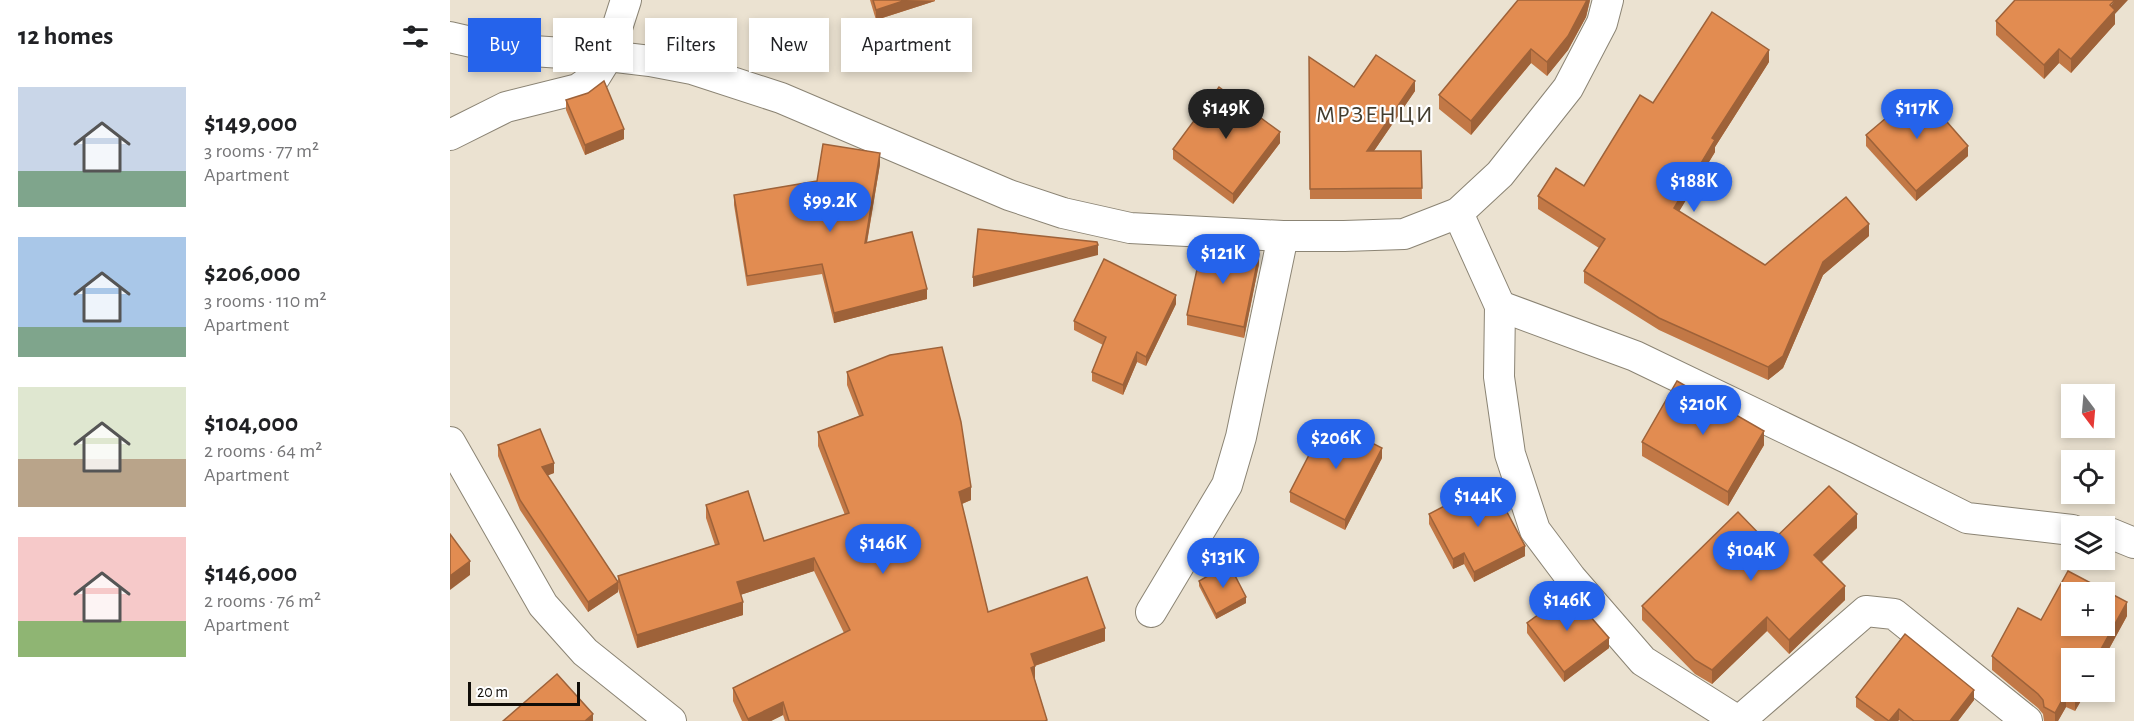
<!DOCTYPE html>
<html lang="en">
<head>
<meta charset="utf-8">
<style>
  :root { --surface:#fff; --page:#f6f6f6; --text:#202124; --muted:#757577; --accent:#2563eb }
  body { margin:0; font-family:"Alegreya Sans",sans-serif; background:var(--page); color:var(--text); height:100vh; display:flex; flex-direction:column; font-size:22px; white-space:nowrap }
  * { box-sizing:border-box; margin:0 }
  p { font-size:20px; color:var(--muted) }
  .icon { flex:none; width:33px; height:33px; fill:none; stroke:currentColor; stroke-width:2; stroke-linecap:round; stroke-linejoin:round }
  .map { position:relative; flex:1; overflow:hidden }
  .side { display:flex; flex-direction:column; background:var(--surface); width:450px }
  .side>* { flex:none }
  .banner { position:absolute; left:18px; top:18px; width:570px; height:54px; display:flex; gap:12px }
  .needle { width:39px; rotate:164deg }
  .controls { position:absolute; left:1611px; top:384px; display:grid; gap:12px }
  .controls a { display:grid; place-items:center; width:54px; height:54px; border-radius:0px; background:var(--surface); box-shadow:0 3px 9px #0003; font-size:30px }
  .scale { position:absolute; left:18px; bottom:15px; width:112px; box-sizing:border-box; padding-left:6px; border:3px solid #100d08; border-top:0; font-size:16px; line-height:21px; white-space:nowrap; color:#100d08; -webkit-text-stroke:4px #fff; paint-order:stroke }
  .price { position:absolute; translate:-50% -51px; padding:0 14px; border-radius:21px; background:var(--accent); color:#fff; font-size:20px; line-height:39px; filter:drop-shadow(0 2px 3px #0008) }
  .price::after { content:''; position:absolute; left:50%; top:36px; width:18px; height:14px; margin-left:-9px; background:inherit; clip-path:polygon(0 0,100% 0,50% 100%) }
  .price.selected { background:#222; color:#fff }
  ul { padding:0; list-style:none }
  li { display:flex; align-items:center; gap:18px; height:150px; padding:0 18px }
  li span { display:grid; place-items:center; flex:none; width:168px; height:120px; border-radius:0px; color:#555 }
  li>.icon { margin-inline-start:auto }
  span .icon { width:72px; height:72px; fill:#fffc; stroke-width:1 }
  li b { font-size:26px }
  h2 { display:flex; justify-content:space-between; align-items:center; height:72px; padding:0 18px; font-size:26px }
  .tag { padding:0 21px; border-radius:0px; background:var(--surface); box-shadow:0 3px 9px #0003; font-size:21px; line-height:54px }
  .tag.selected { background:var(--accent); color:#fff }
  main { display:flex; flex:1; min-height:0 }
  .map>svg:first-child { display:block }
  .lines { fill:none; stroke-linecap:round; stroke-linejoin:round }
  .street-casing { stroke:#8b8474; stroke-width:32 }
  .street { stroke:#fff; stroke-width:30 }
  .wall { fill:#c27846 }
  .shaded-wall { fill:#9e6239 }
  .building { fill:#e28c51; stroke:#9e6239; stroke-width:1.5; fill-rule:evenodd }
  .labels { text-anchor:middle; stroke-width:4.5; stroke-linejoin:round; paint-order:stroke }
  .quarter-label { font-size:24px; letter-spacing:1.5px; fill:#433d2f; stroke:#fff }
</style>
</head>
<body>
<main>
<section class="side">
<h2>12 homes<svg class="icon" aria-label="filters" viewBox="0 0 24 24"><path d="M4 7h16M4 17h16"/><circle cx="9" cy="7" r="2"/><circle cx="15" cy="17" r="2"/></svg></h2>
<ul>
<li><span style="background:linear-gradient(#c9d6e8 70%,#7fa58c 0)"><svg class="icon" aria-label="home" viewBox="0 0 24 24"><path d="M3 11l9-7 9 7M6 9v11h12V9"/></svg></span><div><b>$149,000</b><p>3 rooms · 77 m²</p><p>Apartment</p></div></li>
<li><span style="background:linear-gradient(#a9c7e8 75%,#7fa58c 0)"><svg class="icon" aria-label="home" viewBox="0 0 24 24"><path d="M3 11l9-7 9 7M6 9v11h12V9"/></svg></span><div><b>$206,000</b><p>3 rooms · 110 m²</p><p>Apartment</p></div></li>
<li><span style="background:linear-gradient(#dfe7d0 60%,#b9a48a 0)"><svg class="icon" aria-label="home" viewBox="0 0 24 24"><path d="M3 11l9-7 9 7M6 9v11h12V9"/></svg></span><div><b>$104,000</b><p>2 rooms · 64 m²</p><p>Apartment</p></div></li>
<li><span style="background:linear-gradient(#f6c9c9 70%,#8fb573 0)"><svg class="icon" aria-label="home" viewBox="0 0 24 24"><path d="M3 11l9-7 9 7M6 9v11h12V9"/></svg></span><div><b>$146,000</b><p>2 rooms · 76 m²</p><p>Apartment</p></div></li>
</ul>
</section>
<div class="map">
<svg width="1684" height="721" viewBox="0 0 1684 721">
  <rect width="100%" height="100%" fill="#ebe2d1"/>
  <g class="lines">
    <defs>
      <g id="street">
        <polyline points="0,37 52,49 158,56 200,61 242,69 331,98 559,195 613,213 680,228 833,236 894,236 954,234 1008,213 1050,174 1118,88 1152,23 1158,0"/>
        <polyline points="0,135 56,107 128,89 145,77 158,56 176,0"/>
        <polyline points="1008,213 1050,306 1049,377 1060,454 1085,530 1121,578 1193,661 1288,721"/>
        <polyline points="1050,306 1185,356 1397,458 1517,518 1622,530"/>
        <polyline points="0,442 93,605 135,652 221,721"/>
        <polyline points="1654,533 1662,534 1684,543"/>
        <polyline points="701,612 777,485 791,437 833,236"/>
        <polyline points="1289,721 1416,611 1444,614 1577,721"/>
      </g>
    </defs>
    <use href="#street" class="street-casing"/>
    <use href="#street" class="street"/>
  </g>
  <g class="wall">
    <polygon points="420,0 485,0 485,1 426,20"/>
    <polygon points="1140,0 1136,17 1118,50 1097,76 1081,63 1021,135 989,109 989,95"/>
    <polygon points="1665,14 1665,24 1621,73 1609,63 1594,79 1546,35 1546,21"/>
    <polygon points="859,57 904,87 965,91 924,151 971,151 972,199 860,199"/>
    <polygon points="1319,62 1265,147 1265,152 1229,211 1315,265 1419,236 1373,275 1333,368 1318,380 1209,330 1134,283 1134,271 1149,248 1088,209 1088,196 1134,186 1203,103"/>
    <polygon points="116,100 174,139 135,155 116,110"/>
    <polygon points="1416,135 1518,156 1466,201 1416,146"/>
    <polygon points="830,143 783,204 723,159 723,149"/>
    <polygon points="430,164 417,243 477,299 384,323 372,274 297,286 284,205 284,195 367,181"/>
    <polygon points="809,264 794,338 737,325 737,315"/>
    <polygon points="726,304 696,366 687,362 673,395 642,381 642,372 653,345 624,330 624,321"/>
    <polygon points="397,372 521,500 512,504 538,612 655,641 585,666 585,680 597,721 335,721 333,715 321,721 292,721 283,701 283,688 394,633 364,571 290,595 293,615 187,648 168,589 168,576 265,545 256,518 256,505 314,541 395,515 368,446 368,432 409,416 397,385"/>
    <polygon points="1192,442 1314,445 1278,506 1192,456"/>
    <polygon points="48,445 104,473 97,475 168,592 138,612 70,510 48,456"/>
    <polygon points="932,458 895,530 840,502 840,492"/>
    <polygon points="979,514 1075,556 1024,582 1014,564 1003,569 979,524"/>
    <polygon points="1407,528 1372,562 1395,600 1339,654 1317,631 1262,684 1245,674 1192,620 1192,606 1319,544"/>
    <polygon points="749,581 796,603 766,619 749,586"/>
    <polygon points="1677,616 1654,658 1622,658 1636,692 1625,711 1616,707 1608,721 1594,721 1593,714 1588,708 1542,670 1542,656 1591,620"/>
    <polygon points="1077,623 1159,648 1114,682 1077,633"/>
    <polygon points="1406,697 1524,700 1508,721 1450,721 1449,720 1448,721 1425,721 1406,707"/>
  </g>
  <g class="shaded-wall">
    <polygon points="456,0 485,1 426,20 426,10"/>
    <polygon points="1137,0 1140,0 1136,17 1118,50 1097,76 1097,62"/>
    <polygon points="1665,0 1678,0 1665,14 1665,24 1621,73 1621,59"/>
    <polygon points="1081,49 1081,63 1021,135 1021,121"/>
    <polygon points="1609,49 1609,63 1594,79 1594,65"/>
    <polygon points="1319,50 1319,62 1265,147 1265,152 1224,220 1224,208 1262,138"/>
    <polygon points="965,81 965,91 917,161 917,151"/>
    <polygon points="174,129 174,139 135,155 135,145"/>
    <polygon points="830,132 830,143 783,204 783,194"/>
    <polygon points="1518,146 1518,156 1466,201 1466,191"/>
    <polygon points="430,153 430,164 415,253 415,243"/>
    <polygon points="1419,224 1419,236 1373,275 1333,368 1318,380 1318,367 1373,262"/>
    <polygon points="648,245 648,255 523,287 523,277"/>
    <polygon points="809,254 809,264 794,338 794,327"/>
    <polygon points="477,289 477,299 384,323 384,313"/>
    <polygon points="726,295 726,304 696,366 696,357"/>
    <polygon points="687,352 687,362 673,395 673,385"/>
    <polygon points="1314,431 1314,445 1278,506 1278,492"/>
    <polygon points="932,448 932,458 895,530 895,520"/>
    <polygon points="104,463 104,473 92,478 92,467"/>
    <polygon points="521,487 521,500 509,505 509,492"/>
    <polygon points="1407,514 1407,528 1364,569 1364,555"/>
    <polygon points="1075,546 1075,556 1024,582 1024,572"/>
    <polygon points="1014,553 1014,564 1003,569 1003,559"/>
    <polygon points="364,558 364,571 287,596 287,582"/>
    <polygon points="20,561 20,575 0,590 0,576"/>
    <polygon points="168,582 168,592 138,612 138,602"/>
    <polygon points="1395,586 1395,600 1339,654 1339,640"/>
    <polygon points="796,597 796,603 766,619 766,614"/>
    <polygon points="293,602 293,615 187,648 187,635"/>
    <polygon points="1677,602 1677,616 1654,658 1646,658"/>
    <polygon points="1317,617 1317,631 1262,684 1262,670"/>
    <polygon points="655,628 655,641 581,667 581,654"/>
    <polygon points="1159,638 1159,648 1114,682 1114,672"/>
    <polygon points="585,666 585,680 581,668"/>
    <polygon points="1524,690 1524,700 1508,721 1500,721"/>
    <polygon points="1628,692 1636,692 1625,711 1625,697"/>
    <polygon points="1616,693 1616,707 1608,721 1605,721 1605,713"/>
    <polygon points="333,702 333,715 321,721 298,721 298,719"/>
    <polygon points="1449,709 1449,720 1448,721 1439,721"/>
    <polygon points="143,714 143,721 135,721"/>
  </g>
  <g class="building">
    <polygon points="423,0 456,0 426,10"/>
    <polygon points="1068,0 1137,0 1118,36 1097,62 1081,49 1021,121 989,95"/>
    <polygon points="1565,0 1665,0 1660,5 1665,10 1621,59 1609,49 1594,65 1546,21"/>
    <polygon points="1262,12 1319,50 1262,138 1265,140 1224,208 1315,265 1396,197 1419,224 1373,262 1333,356 1318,367 1209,318 1134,271 1155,239 1088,196 1106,168 1134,186 1190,95 1203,103"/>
    <polygon points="926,55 965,81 917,151 971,151 972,188 860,189 859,57 904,87"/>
    <polygon points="154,81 174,129 135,145 116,100 138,93"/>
    <polygon points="769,87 830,132 783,194 723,149"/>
    <polygon points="1469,90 1518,146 1466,191 1416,135"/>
    <polygon points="373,144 430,153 415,243 462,232 477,289 384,313 372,264 297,276 284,195 367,181"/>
    <polygon points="528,229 647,242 648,245 523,277"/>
    <polygon points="753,242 809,254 794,327 737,315"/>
    <polygon points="654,259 726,295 696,357 687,352 673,385 642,372 656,337 624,321"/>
    <polygon points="492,347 511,422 521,487 509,492 538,612 637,577 655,628 581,654 585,666 581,668 597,720 595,721 339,721 333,702 298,719 283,688 400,630 364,558 287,582 293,602 187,635 168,576 269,544 256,505 298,491 314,541 399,513 368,432 413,415 397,372 440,355"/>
    <polygon points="1227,381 1314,431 1278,492 1192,442"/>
    <polygon points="877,420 932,448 895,520 840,492"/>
    <polygon points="90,429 104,463 92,467 168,582 138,602 70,500 48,445"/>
    <polygon points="1041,482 1075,546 1024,572 1014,553 1003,559 979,514"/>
    <polygon points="1379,486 1407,514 1364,555 1395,586 1339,640 1317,617 1262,670 1245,660 1192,606 1288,512 1319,544"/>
    <polygon points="0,534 20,561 0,576"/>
    <polygon points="779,564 796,597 766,614 749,581"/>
    <path d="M1618 571 1677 602 1646 658H1622V692H1628L1625 697 1616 693 1605 713 1594 707 1593 700 1588 694 1542 656 1568 608 1591 620ZM1622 592H1654V626H1622Z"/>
    <polygon points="1119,592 1159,638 1114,672 1077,623"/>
    <polygon points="1455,634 1524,690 1500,721 1464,721 1449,709 1439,721 1406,697"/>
    <polygon points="107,674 143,714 135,721 53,721"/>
  </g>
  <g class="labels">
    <g class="quarter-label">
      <text x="925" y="122">МРЗЕНЦИ</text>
    </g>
  </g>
</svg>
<div class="controls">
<a><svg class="needle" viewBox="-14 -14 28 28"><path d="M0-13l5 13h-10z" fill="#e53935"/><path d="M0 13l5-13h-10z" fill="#757577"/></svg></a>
<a><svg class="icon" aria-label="locate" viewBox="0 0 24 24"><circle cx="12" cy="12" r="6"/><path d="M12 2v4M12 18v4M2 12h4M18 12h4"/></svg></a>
<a><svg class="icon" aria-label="layers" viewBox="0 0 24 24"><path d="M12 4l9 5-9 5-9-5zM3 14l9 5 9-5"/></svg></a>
<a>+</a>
<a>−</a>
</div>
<div class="scale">20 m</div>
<b class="price selected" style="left:776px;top:140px">$149K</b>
<b class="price" style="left:1467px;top:140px">$117K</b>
<b class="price" style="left:1244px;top:213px">$188K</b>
<b class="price" style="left:380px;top:233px">$99.2K</b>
<b class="price" style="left:773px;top:285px">$121K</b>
<b class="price" style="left:1253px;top:436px">$210K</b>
<b class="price" style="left:886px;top:470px">$206K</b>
<b class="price" style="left:1028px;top:528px">$144K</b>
<b class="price" style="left:433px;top:575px">$146K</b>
<b class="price" style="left:1301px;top:582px">$104K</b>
<b class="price" style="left:773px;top:589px">$131K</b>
<b class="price" style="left:1117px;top:632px">$146K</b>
<div class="banner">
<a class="tag selected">Buy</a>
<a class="tag">Rent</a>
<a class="tag">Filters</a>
<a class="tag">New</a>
<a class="tag">Apartment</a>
</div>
</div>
</main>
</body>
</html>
